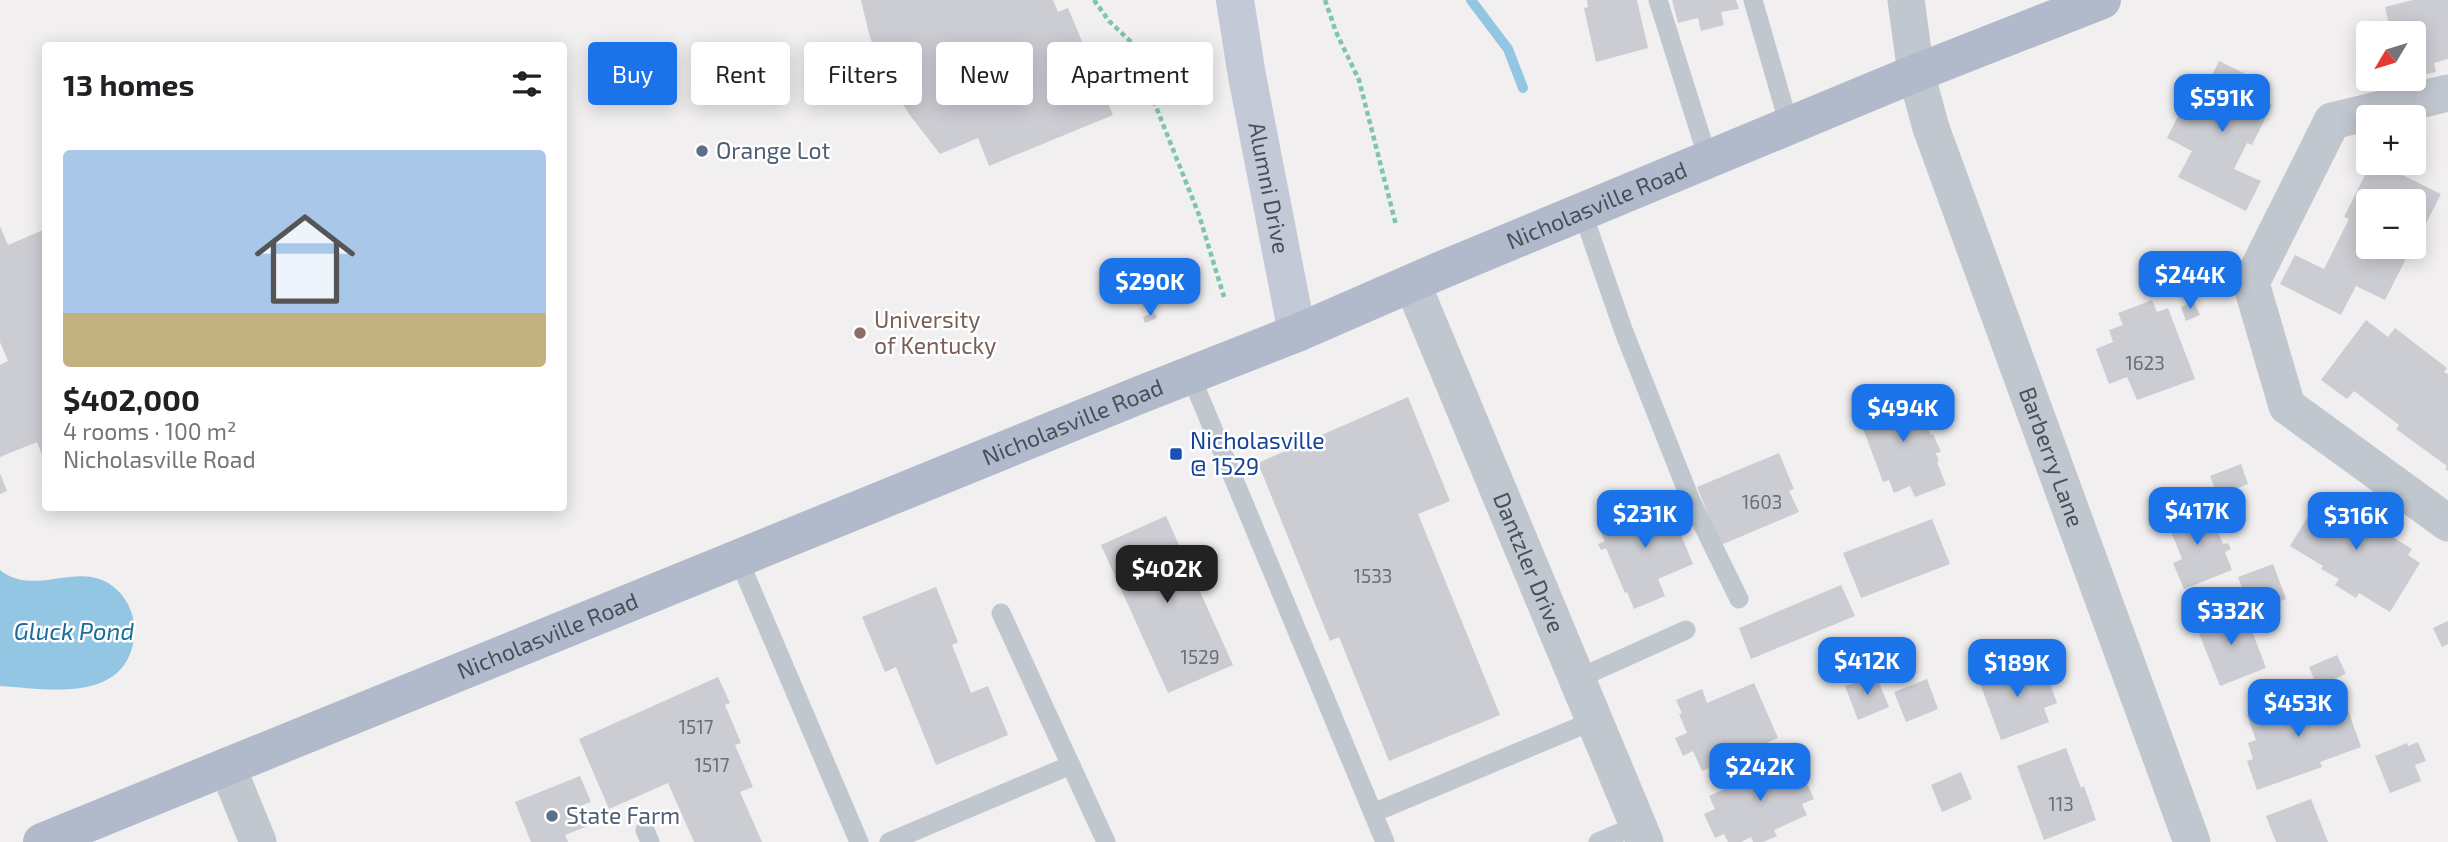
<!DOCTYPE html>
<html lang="en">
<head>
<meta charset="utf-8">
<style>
  :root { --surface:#fff; --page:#f6f6f6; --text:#202124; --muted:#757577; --accent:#1a73e8 }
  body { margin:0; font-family:"Exo 2",sans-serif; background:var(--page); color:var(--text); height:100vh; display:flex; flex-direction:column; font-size:26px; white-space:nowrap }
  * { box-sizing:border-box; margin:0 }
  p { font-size:23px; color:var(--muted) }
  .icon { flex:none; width:38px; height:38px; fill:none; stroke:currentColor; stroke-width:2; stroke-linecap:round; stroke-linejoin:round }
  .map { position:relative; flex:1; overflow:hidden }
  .drawer { position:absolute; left:42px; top:42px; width:525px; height:469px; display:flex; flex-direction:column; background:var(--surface); border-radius:7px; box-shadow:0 4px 18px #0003 }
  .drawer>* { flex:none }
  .top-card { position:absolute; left:588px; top:42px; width:665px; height:63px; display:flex; gap:14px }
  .needle { width:46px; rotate:232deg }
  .buttons { position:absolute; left:2356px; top:21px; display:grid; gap:14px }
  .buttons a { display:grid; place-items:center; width:70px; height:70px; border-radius:7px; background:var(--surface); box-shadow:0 4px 18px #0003; font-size:35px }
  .price { position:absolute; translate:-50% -60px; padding:0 16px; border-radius:14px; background:var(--accent); color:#fff; font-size:23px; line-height:46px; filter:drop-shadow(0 2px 4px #0008) }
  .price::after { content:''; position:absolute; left:50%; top:42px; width:21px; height:16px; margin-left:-10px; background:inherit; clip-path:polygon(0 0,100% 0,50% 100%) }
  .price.on { background:#222; color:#fff }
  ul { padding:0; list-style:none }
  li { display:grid; align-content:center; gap:14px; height:371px; padding:0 21px }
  li span { display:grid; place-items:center; height:217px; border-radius:7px; color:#555 }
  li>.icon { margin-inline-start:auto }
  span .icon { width:126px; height:126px; fill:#fffc; stroke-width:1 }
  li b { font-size:30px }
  h2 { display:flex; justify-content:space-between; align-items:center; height:84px; padding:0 21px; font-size:30px }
  .pill { padding:0 24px; border-radius:7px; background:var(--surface); box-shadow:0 4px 18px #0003; font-size:24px; line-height:63px }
  .pill.on { background:var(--accent); color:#fff }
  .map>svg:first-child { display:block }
  .water { fill:#93c6e3 }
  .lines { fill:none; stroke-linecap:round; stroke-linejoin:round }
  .stream { stroke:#93c6e3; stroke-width:10 }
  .building { fill:#cccdd3 }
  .path { stroke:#7dc5ad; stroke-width:4.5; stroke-dasharray:5 3.5; stroke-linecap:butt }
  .lane { stroke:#c1c7cf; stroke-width:19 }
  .street { stroke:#c1c7cf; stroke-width:37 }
  .secondary { stroke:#c3c9d6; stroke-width:38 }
  .primary { stroke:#b1bacb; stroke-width:38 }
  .service-dot { fill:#5c6f8a; stroke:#fff; stroke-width:2.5 }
  .education-dot { fill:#8d6e63; stroke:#fff; stroke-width:2.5 }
  .transit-dot { fill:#1a4fb4; stroke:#fff; stroke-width:2.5 }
  .labels { text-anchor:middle; stroke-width:5; stroke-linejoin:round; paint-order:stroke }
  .number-label { font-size:19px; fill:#6a6e78 }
  .service-label { font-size:23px; fill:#4e5e75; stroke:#fff; text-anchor:start }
  .street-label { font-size:23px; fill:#494f5a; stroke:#fff }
  .education-label { font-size:23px; fill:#785e54; stroke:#fff; text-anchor:start }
  .transit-label { font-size:23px; fill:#164399; stroke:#fff; text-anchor:start }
  .water-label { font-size:24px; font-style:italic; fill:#1a6c9b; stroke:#fff }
</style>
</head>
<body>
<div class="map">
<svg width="2448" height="842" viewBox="0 0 2448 842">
  <rect width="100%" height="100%" fill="#f1efef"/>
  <path class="water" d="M0 570C36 599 81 557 116 589 130 601 136 620 134 638 125 704 48 689 0 686Z"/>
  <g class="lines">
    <polyline class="stream" points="1471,0 1508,49 1523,88"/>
  </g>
  <g class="building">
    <polygon points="861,0 1053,0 1058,12 1068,8 1113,115 989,166 978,138 940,154 909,114 883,73 869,34"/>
    <polygon points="1587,0 1637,0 1648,48 1596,62 1584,8 1588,7"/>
    <polygon points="1672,0 1736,0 1739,9 1721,12 1724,25 1701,31 1698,18 1678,23"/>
    <polygon points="2413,0 2448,0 2448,59 2434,63 2436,72 2413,77 2413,33 2391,33 2385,7"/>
    <polygon points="2219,61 2270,86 2263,100 2272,105 2252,145 2247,143 2234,169 2261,181 2246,211 2178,177 2192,151 2167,138 2182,108 2187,111 2198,90 2203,93"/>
    <polygon points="2371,163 2378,163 2441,194 2413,249 2413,201 2368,201 2368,247 2412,247 2385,300 2356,286 2341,315 2280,284 2295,255 2324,269 2349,219 2344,217"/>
    <polygon points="0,226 8,245 43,230 46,236 45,462 37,442 0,457 0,365 8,361 0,342"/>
    <polygon points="2152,300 2157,312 2168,308 2195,379 2137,400 2127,377 2109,384 2096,349 2113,342 2109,330 2123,325 2118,313"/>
    <polygon points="2194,302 2200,315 2186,321 2181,307"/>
    <polygon points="1154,312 1157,318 1145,323 1143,317"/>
    <polygon points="2366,320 2388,337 2395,328 2447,368 2444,372 2448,374 2448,471 2445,469 2447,466 2396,429 2399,425 2354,391 2347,399 2321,380"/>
    <polygon points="1912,390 1931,435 1933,434 1941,452 1936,453 1939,462 1937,462 1946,485 1915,497 1910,486 1894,493 1889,480 1883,482 1861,423 1867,421 1861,407"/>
    <polygon points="1408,397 1450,501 1418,514 1500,715 1389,761 1339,637 1330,641 1258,463"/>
    <polygon points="1779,453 1794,489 1789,491 1799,512 1721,545 1697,487"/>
    <polygon points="2241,464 2248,484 2218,496 2210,476"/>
    <polygon points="0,473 7,491 0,494"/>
    <polygon points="2321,495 2333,503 2338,495 2378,520 2375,526 2412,549 2408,555 2420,563 2390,612 2359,593 2356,598 2335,585 2339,579 2321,569 2323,566 2290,546"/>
    <polygon points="1665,498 1671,512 1674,510 1677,516 1674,518 1693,564 1658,579 1665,596 1634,609 1627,592 1625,593 1606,548 1601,550 1598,544 1605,541 1598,526"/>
    <polygon points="2184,503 2190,519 2210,511 2223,544 2228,543 2231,549 2225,552 2232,570 2184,589 2173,563 2182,559 2163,511"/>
    <polygon points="1166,516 1233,665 1168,693 1101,545"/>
    <polygon points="1932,519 1950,564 1861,598 1843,553"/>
    <polygon points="2273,564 2286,599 2251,612 2238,577"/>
    <polygon points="1841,585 1855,616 1751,659 1739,628"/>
    <polygon points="936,587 958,642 952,645 971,693 988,686 1008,735 936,765 896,667 885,672 862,617"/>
    <polygon points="2243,607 2266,668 2220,686 2196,626"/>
    <polygon points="2448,621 2448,644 2442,647 2433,628"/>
    <polygon points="2337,655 2346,674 2317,686 2309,667"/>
    <polygon points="2026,660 2032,678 2046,672 2057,703 2044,708 2049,722 2001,740 1978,678"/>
    <polygon points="1876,675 1889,707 1858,720 1845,686"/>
    <polygon points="718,677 730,703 725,705 741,743 735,745 753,787 740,792 762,842 694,842 668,783 609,809 579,739"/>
    <polygon points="1927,679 1938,709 1906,722 1894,692"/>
    <polygon points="1754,683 1778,738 1702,771 1693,751 1683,756 1675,738 1687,733 1679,714 1682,713 1676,700 1702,689 1707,703"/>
    <polygon points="2343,696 2361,747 2320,762 2322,767 2257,790 2247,761 2253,759 2248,743 2256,740 2247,715 2296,698 2301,711"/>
    <polygon points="2418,742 2426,761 2415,765 2421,781 2390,793 2375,756 2407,743 2408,746"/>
    <polygon points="2066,748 2081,788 2084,786 2096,820 2044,840 2017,766"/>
    <polygon points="1794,755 1814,799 1802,804 1807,815 1774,830 1777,836 1763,842 1753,842 1751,837 1741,842 1728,842 1724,834 1715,838 1704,814 1715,809 1709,796 1731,786 1730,783 1763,768 1765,772 1776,767 1775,764"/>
    <polygon points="1961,772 1972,799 1942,812 1931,785"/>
    <polygon points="580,776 591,802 580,806 588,826 565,835 568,842 531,842 515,802"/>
    <polygon points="2311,799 2328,842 2276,842 2266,816"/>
  </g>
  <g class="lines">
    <g class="path">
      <polyline points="1094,0 1109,21 1130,41 1199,215 1224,297"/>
      <polyline points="1325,0 1336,32 1359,80 1396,225"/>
    </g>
    <g class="lane">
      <polyline points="1658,0 1708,159"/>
      <polyline points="1753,0 1789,125"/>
      <polyline points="1582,211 1624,332 1691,501 1739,599"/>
      <polyline points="1190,374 1385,842"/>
      <polyline points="738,558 859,842"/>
      <polyline points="1001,613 1106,842"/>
      <polyline points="1577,679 1686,630"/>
      <polyline points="1373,813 1595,720"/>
      <polyline points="645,830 650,842"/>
      <polyline points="889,842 1071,765"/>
      <polyline points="1598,842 1638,825"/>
    </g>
    <g class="street">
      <path id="s1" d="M1906 0 1916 73 1931 128 2192 842"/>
      <polyline points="2448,93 2332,121 2251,283 2287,406 2448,523"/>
      <path id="s2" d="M1412 283 1645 842"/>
      <polyline points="227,766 258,842"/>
    </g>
    <path class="secondary" id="s3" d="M1235 0 1247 76 1297 333"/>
    <path class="primary" id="s4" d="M42 842 1142 394 1297 333 1437 272 1916 73 2102 0"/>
  </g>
  <g class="service-dot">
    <circle cx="702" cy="151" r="7"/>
    <circle cx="552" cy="816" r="7"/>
  </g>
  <circle class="education-dot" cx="860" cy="333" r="7"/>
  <rect class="transit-dot" x="1169" y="447" width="14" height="14" rx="3.5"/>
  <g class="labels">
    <g class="number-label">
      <text x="2145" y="370">1623</text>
      <text x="1762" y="509">1603</text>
      <text x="1373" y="583">1533</text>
      <text x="1200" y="664">1529</text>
      <text x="696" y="734">1517</text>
      <text x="712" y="772">1517</text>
      <text x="2061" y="811">113</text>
    </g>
    <g class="service-label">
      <text x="716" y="159">Orange Lot</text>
      <text x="566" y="824">State Farm</text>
    </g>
    <g class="street-label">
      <text dy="8" stroke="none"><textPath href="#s3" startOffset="191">Alumni Drive</textPath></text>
      <text dy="8" stroke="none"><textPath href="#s4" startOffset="1680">Nicholasville Road</textPath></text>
      <text dy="8" stroke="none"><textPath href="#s4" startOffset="1113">Nicholasville Road</textPath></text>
      <text dy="8" stroke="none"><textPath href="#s1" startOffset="481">Barberry Lane</textPath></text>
      <text dy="8" stroke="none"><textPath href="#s2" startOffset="303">Dantzler Drive</textPath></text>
      <text dy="8" stroke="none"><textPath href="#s4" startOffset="546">Nicholasville Road</textPath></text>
    </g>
    <g class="education-label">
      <text x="874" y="328">University<tspan x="874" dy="26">of Kentucky</tspan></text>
    </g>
    <g class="transit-label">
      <text x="1190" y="449">Nicholasville<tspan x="1190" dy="26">@ 1529</tspan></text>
    </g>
    <g class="water-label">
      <text x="74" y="640">Gluck Pond</text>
    </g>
  </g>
</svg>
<div class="buttons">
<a><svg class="needle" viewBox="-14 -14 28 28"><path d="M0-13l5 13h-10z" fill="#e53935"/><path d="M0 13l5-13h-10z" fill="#757577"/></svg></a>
<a>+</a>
<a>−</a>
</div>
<b class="price" style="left:2222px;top:134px">$591K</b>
<b class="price" style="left:2190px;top:311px">$244K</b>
<b class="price" style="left:1150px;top:318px">$290K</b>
<b class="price" style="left:1903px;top:444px">$494K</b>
<b class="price" style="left:2197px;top:547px">$417K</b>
<b class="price" style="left:1645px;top:550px">$231K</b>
<b class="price" style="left:2356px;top:552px">$316K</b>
<b class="price on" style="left:1167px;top:605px">$402K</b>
<b class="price" style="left:2231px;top:647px">$332K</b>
<b class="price" style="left:1867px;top:697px">$412K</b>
<b class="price" style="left:2017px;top:699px">$189K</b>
<b class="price" style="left:2298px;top:739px">$453K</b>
<b class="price" style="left:1760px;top:803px">$242K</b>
<div class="top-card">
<a class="pill on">Buy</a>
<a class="pill">Rent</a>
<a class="pill">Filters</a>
<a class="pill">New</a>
<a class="pill">Apartment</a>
</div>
<section class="drawer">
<h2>13 homes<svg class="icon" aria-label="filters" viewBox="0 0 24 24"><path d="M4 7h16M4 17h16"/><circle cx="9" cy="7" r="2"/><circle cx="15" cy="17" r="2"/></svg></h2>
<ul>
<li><span style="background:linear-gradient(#a9c7e8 75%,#c2b280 0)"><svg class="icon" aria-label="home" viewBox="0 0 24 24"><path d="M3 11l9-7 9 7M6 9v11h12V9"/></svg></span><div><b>$402,000</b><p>4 rooms · 100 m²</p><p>Nicholasville Road</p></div></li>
</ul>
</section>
</div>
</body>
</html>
